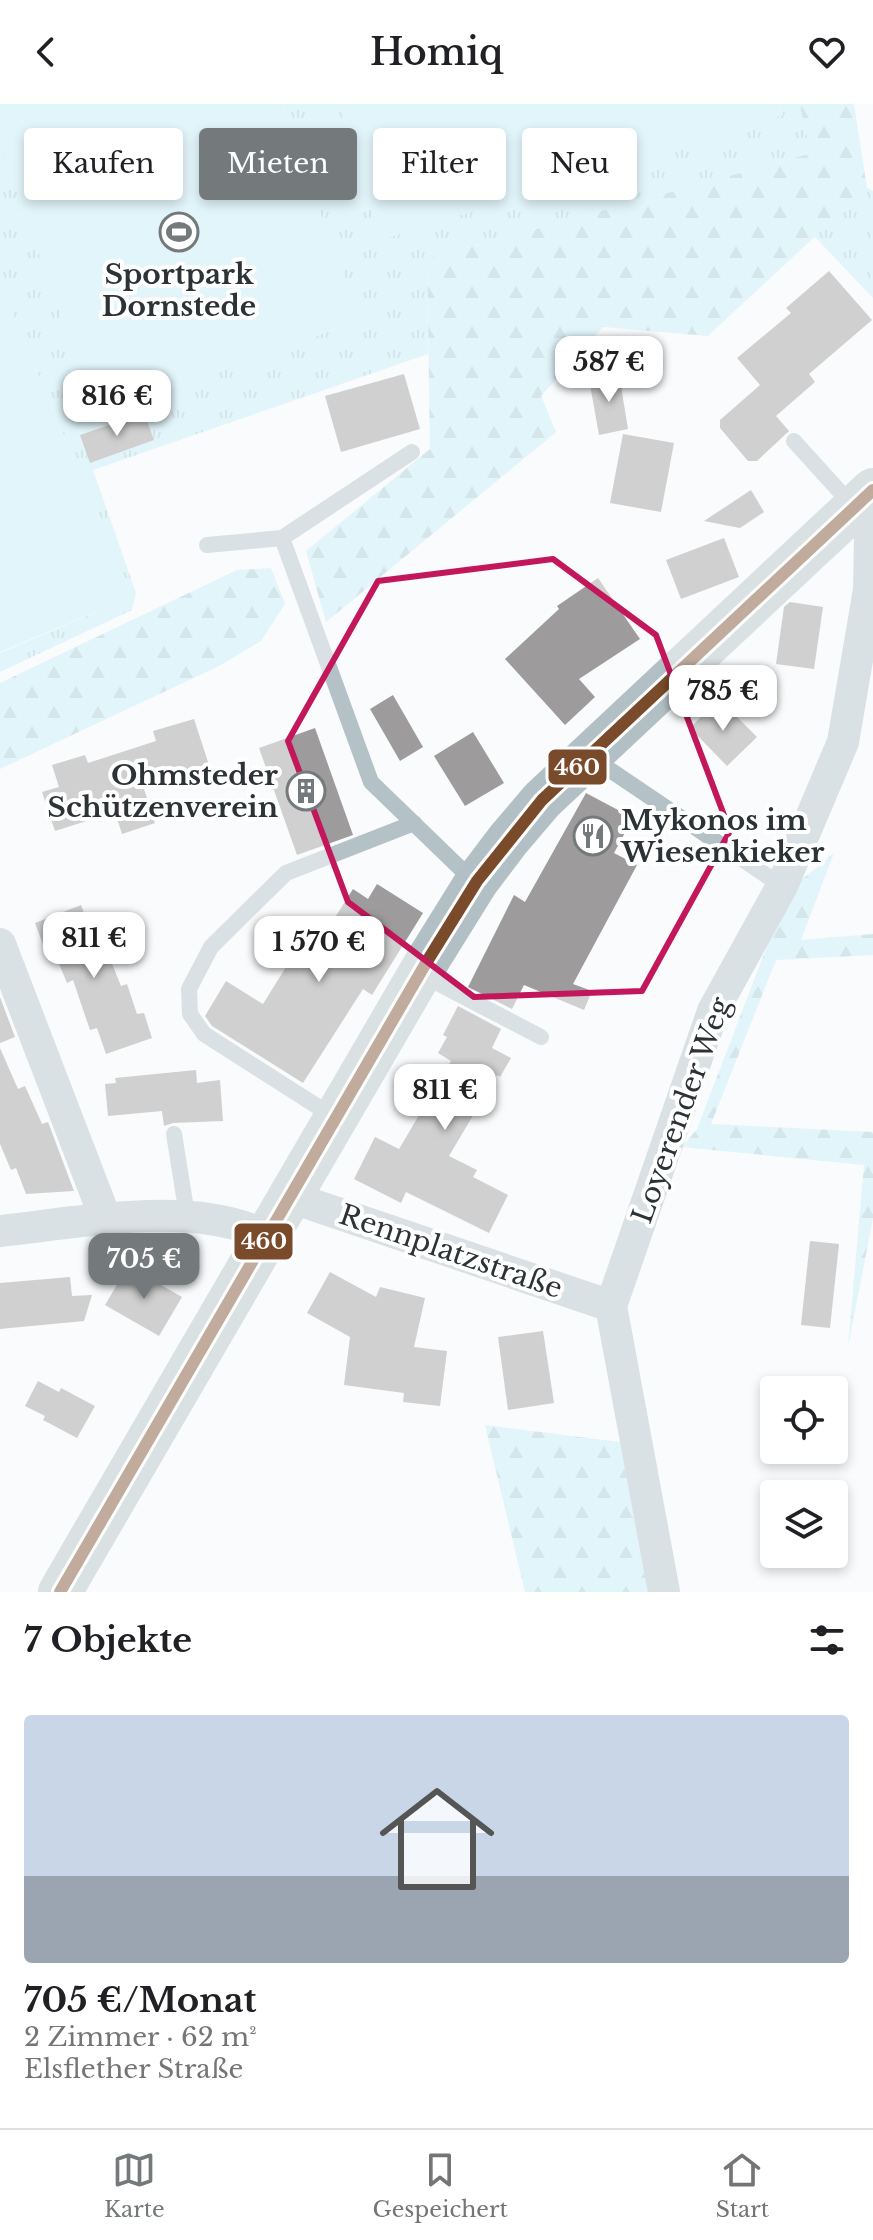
<!DOCTYPE html>
<html lang="de">
<head>
<meta charset="utf-8">
<style>
  :root { --surface:#fff; --page:#f6f6f6; --text:#202124; --muted:#757577; --line:#e0e0e0; --accent:#74797b }
  body { margin:0; font-family:"Libre Baskerville",serif; background:var(--page); color:var(--text); height:100vh; display:flex; flex-direction:column; font-size:30px; white-space:nowrap }
  * { box-sizing:border-box; margin:0 }
  p { font-size:26px; color:var(--muted) }
  .icon { flex:none; width:44px; height:44px; fill:none; stroke:currentColor; stroke-width:2; stroke-linecap:round; stroke-linejoin:round }
  .map { position:relative; height:1488px; overflow:hidden }
  .panel { display:flex; flex-direction:column; background:var(--surface); flex:1 }
  .panel>* { flex:none }
  .top-card { position:absolute; left:24px; top:24px; width:826px; height:72px; display:flex; gap:16px }
  .buttons { position:absolute; left:760px; top:1272px; display:grid; gap:16px }
  .buttons a { display:grid; place-items:center; width:88px; height:88px; border-radius:8px; background:var(--surface); box-shadow:0 4px 12px #0003; font-size:40px }
  .price { position:absolute; translate:-50% -68px; padding:0 18px; border-radius:16px; background:#fff; color:#222; font-size:26px; line-height:52px; filter:drop-shadow(0 2px 4px #0008) }
  .price::after { content:''; position:absolute; left:50%; top:48px; width:24px; height:18px; margin-left:-12px; background:inherit; clip-path:polygon(0 0,100% 0,50% 100%) }
  .price.selected { background:var(--accent); color:#fff }
  ul { padding:0; list-style:none }
  li { display:grid; align-content:center; gap:16px; height:424px; padding:0 24px }
  li span { display:grid; place-items:center; height:248px; border-radius:8px; color:#555 }
  li>.icon { margin-inline-start:auto }
  span .icon { width:144px; height:144px; fill:#fffc; stroke-width:1 }
  li b { font-size:34px }
  h2 { display:flex; justify-content:space-between; align-items:center; height:96px; padding:0 24px; font-size:34px }
  .tag { padding:0 28px; border-radius:8px; background:var(--surface); box-shadow:0 4px 12px #0003; font-size:28px; line-height:72px }
  .tag.selected { background:var(--accent); color:#fff }
  header { display:flex; justify-content:space-between; align-items:center; height:104px; padding:0 24px; background:var(--surface); font-size:36px; font-weight:600 }
  .tabs { display:flex; justify-content:space-around; align-items:center; height:112px; border-top:2px solid var(--line); background:var(--surface); font-size:22px; color:var(--muted) }
  .tabs a { display:grid; justify-items:center; gap:4px }
  .tabs .selected { color:var(--accent) }
  .map>svg:first-child { display:block }
  .grass { fill:url(#grass-tufts) }
  .forest { fill:url(#forest-firs) }
  .green { fill:#c5edfa }
  .building { fill:#9d9b9c }
  .lines { fill:none; stroke-linecap:round; stroke-linejoin:round }
  .lane { stroke:#b4c2c7; stroke-width:16 }
  .street { stroke:#b4c2c7; stroke-width:32 }
  .secondary { stroke:#b2c0c6; stroke-width:44 }
  .bus-1-casing { stroke:#fff; stroke-width:18 }
  .bus-1 { stroke:#7a4b2a; stroke-width:12 }
  .marked { fill:none; stroke:#c2185b; stroke-width:6; stroke-linejoin:round }
  .labels { text-anchor:middle; stroke-width:8; stroke-linejoin:round; paint-order:stroke }
  .poi-label { font-size:28px; font-weight:bold; fill:#2c3336; stroke:#fff }
  .street-label { font-size:28px; fill:#2c3336; stroke:#fff }
  .line-badge { stroke:#fff; stroke-width:3 }
  .badge-label { font-size:22px; text-anchor:middle; font-weight:bold; fill:#fff }
</style>
</head>
<body>
<header><svg class="icon" aria-label="back" viewBox="0 0 24 24"><path d="M15 5l-7 7 7 7"/></svg>Homiq<svg class="icon" aria-label="heart" viewBox="0 0 24 24"><path d="M12 20l-8-8c-3-5 5-10 8-4 3-6 11-1 8 4z"/></svg></header>
<div class="map">
<svg width="873" height="1488" viewBox="0 0 873 1488">
  <defs>
    <pattern id="grass-tufts" width="24" height="20" patternUnits="userSpaceOnUse" patternTransform="scale(2)"><rect width="24" height="20" fill="#c5edfa"/><path d="M3 7l-1-3M5 7V3M7 7l1-3M15 17l-1-3M17 17v-4M19 17l1-3" fill="none" stroke="#a9ccd7"/></pattern>
    <pattern id="forest-firs" width="22" height="20" patternUnits="userSpaceOnUse" patternTransform="scale(2)"><rect width="22" height="20" fill="#c5edfa"/><path d="M5 1l3.5 6h-7zM16 11l3.5 6h-7z" fill="#a9ccd7"/></pattern>
  </defs>
  <rect width="100%" height="100%" fill="#f9fbfc"/>
  <g class="grass">
    <polygon points="282,0 339,0 381,135 783,10 779,0 799,0 812,49 427,155 428,250 93,366 136,489 132,506 0,568 0,549 132,493 0,180 0,38 95,309 358,217"/>
    <polygon points="867,84 873,87 873,194 814,132"/>
  </g>
  <g class="forest">
    <polygon points="799,0 854,0 867,84 708,232 603,223 541,292 556,328 326,518 306,447 430,345 427,155 812,49"/>
    <polygon points="271,464 285,500 261,537 219,562 0,665 0,579 237,466"/>
    <polygon points="834,749 801,836 873,830 873,851 776,856 711,1020 873,1028 873,1114 848,1243 864,1061 682,1043 697,1025 788,787"/>
    <polygon points="485,1321 620,1338 648,1488 525,1488"/>
  </g>
  <g class="green">
    <polygon points="0,0 282,0 358,217 95,309 0,38"/>
    <polygon points="339,0 779,0 783,11 381,136"/>
    <polygon points="0,180 132,493 0,548"/>
  </g>
  <g class="building">
    <polygon points="829,167 872,216 809,270 815,278 776,312 789,327 757,357 748,357 720,324 720,316 760,281 737,254 791,209 786,204"/>
    <polygon points="404,270 420,325 341,348 325,292"/>
    <polygon points="619,270 628,325 599,331 589,275"/>
    <polygon points="144,309 154,336 90,359 80,331"/>
    <polygon points="623,330 674,339 661,408 610,399"/>
    <polygon points="751,386 764,408 740,424 704,417"/>
    <polygon points="724,434 739,473 681,495 666,456"/>
    <polygon points="598,474 640,535 579,575 595,593 565,621 505,555 559,505 557,502"/>
    <polygon points="790,498 823,503 814,565 776,560 784,503"/>
    <polygon points="393,591 423,643 400,657 370,605"/>
    <polygon points="719,595 757,633 727,662 690,624"/>
    <polygon points="194,615 210,664 144,685 155,719 122,730 115,708 55,727 42,688 59,683 52,661 85,651 88,659 156,637 153,627"/>
    <polygon points="315,624 353,731 297,751 259,644"/>
    <polygon points="473,628 504,679 465,702 434,652"/>
    <polygon points="586,689 633,714 614,749 637,761 573,880 592,887 584,906 524,881 512,905 468,883 514,791 525,798"/>
    <polygon points="377,780 423,809 372,891 363,885 303,979 212,922 205,912 226,877 263,900 299,842 312,850 353,785 368,795"/>
    <polygon points="81,801 93,833 100,830 121,882 127,880 137,910 144,909 152,934 106,950 97,924 90,926 73,876 67,879 54,848 47,851 35,819"/>
    <polygon points="0,893 15,933 0,939"/>
    <polygon points="458,902 501,925 492,944 511,954 500,973 497,971 449,1052 477,1066 473,1073 508,1091 489,1129 406,1088 401,1099 354,1075 375,1033 399,1045 451,957 438,949 447,933 443,931"/>
    <polygon points="0,944 18,985 25,982 42,1020 48,1018 74,1087 26,1090 16,1064 11,1066 0,1040"/>
    <polygon points="196,966 197,979 220,976 223,1017 173,1019 164,1022 162,1007 108,1012 105,980 116,979 115,974"/>
    <polygon points="810,1137 839,1140 830,1224 801,1221"/>
    <polygon points="128,1162 182,1193 159,1232 105,1201"/>
    <polygon points="330,1168 376,1193 380,1183 425,1194 414,1243 447,1247 440,1302 403,1298 404,1289 344,1281 350,1233 307,1209"/>
    <polygon points="70,1173 72,1192 92,1191 84,1217 0,1225 0,1179"/>
    <polygon points="543,1227 554,1299 508,1306 498,1233"/>
    <polygon points="38,1277 59,1288 61,1284 95,1302 77,1334 43,1316 45,1312 25,1302"/>
  </g>
  <g class="lines">
    <g class="lane">
      <polyline points="794,337 852,401"/>
      <polyline points="282,434 371,678 462,766 475,775"/>
      <polyline points="207,441 282,434 412,348"/>
      <polyline points="591,653 782,782"/>
      <polyline points="422,871 541,933"/>
      <polyline points="334,1013 204,930 190,910 189,885 211,843 286,769 414,719"/>
      <polyline points="174,1030 187,1111"/>
    </g>
    <g class="street">
      <polyline points="0,840 106,1116"/>
      <polyline points="290,1093 611,1202"/>
      <path d="M0 1127C78 1119 197 1094 267 1133"/>
      <polyline points="664,1488 611,1202 713,907 782,782 843,638 869,486 870,431 854,403"/>
    </g>
    <polyline class="secondary" points="60,1488 426,859 477,777 508,736 542,696 873,386"/>
    <defs>
      <polyline id="bus-1" points="60,1488 426,859 477,777 542,696 873,386"/>
    </defs>
    <use href="#bus-1" class="bus-1-casing"/>
    <use href="#bus-1" class="bus-1"/>
  </g>
  <path d="M0 0H873V1488H0ZM553 455 656 531 730 727 642 887 474 893 348 798 288 637 378 477Z" fill="#f9fbfc" fill-opacity=".55" fill-rule="evenodd"/>
  <path class="marked" d="M553 455 656 531 730 727 642 887 474 893 348 798 288 637 378 477Z"/>
  <defs>
    <symbol id="stadium-ring" viewBox="-11 -11 22 22"><circle r="9.5" fill="#fff" stroke="#74797b" stroke-width="1.5"/><path d="M0-5a6.5 5 0 1 0 0 10a6.5 5 0 1 0 0-10ZM-3.5-1.8h7v3.6h-7Z" fill="#74797b"/></symbol>
    <symbol id="building-ring" viewBox="-11 -11 22 22"><circle r="9.5" fill="#fff" stroke="#74797b" stroke-width="1.5"/><path d="M-4-6H4V6H1V3H-1V6H-4ZM-2.5-4.3h1.7v1.8h-1.7ZM.8-4.3h1.7v1.8H.8ZM-2.5-1h1.7V.8h-1.7ZM.8-1h1.7V.8H.8Z" fill="#74797b"/></symbol>
    <symbol id="restaurant-ring" viewBox="-11 -11 22 22"><circle r="9.5" fill="#fff" stroke="#74797b" stroke-width="1.5"/><path d="M-5-6h1v4h1v-4h1v4h1v-4h1v5L-1.5 .5V6h-2V.5L-5-1ZM5-6V6H3V1.5H1.5Q1.5-4 5-6Z" fill="#74797b"/></symbol>
  </defs>
  <g fill-rule="evenodd">
    <use href="#stadium-ring" x="157" y="106" width="44" height="44"/>
    <use href="#building-ring" x="284" y="665" width="44" height="44"/>
    <use href="#restaurant-ring" x="571" y="710" width="44" height="44"/>
  </g>
  <g class="labels">
    <g class="poi-label">
      <text x="179" y="180">Sportpark<tspan x="179" dy="32">Dornstede</tspan></text>
      <text x="278" y="681" text-anchor="end">Ohmsteder<tspan x="278" dy="32">Schützenverein</tspan></text>
      <text x="621" y="726" text-anchor="start">Mykonos im<tspan x="621" dy="32">Wiesenkieker</tspan></text>
    </g>
    <g class="street-label">
      <text transform="translate(681 1006) rotate(-70)" y="10">Loyerender Weg</text>
      <text transform="translate(451 1147) rotate(19)" y="10">Rennplatzstraße</text>
    </g>
  </g>
  <g class="line-badge">
    <rect x="547" y="644" width="61" height="38" rx="8" fill="#7a4b2a"/>
    <rect x="233" y="1118" width="61" height="39" rx="8" fill="#7a4b2a"/>
  </g>
  <g class="badge-label">
    <text x="577" y="671">460</text>
    <text x="264" y="1145">460</text>
  </g>
</svg>
<div class="buttons">
<a><svg class="icon" aria-label="locate" viewBox="0 0 24 24"><circle cx="12" cy="12" r="6"/><path d="M12 2v4M12 18v4M2 12h4M18 12h4"/></svg></a>
<a><svg class="icon" aria-label="layers" viewBox="0 0 24 24"><path d="M12 4l9 5-9 5-9-5zM3 14l9 5 9-5"/></svg></a>
</div>
<b class="price" style="left:609px;top:300px">587 €</b>
<b class="price" style="left:117px;top:334px">816 €</b>
<b class="price" style="left:723px;top:629px">785 €</b>
<b class="price" style="left:94px;top:876px">811 €</b>
<b class="price" style="left:319px;top:880px">1 570 €</b>
<b class="price" style="left:445px;top:1028px">811 €</b>
<b class="price selected" style="left:144px;top:1197px">705 €</b>
<div class="top-card">
<a class="tag">Kaufen</a>
<a class="tag selected">Mieten</a>
<a class="tag">Filter</a>
<a class="tag">Neu</a>
</div>
</div>
<section class="panel">
<h2>7 Objekte<svg class="icon" aria-label="filters" viewBox="0 0 24 24"><path d="M4 7h16M4 17h16"/><circle cx="9" cy="7" r="2"/><circle cx="15" cy="17" r="2"/></svg></h2>
<ul>
<li><span style="background:linear-gradient(#c9d6e8 65%,#9aa5b1 0)"><svg class="icon" aria-label="home" viewBox="0 0 24 24"><path d="M3 11l9-7 9 7M6 9v11h12V9"/></svg></span><div><b>705 €/Monat</b><p>2 Zimmer · 62 m²</p><p>Elsflether Straße</p></div></li>
</ul>
</section>
<nav class="tabs">
<a class="selected"><svg class="icon" aria-label="map" viewBox="0 0 24 24"><path d="M3 6l6-2 6 2 6-2v14l-6 2-6-2-6 2zM9 4v14M15 6v14"/></svg>Karte</a>
<a><svg class="icon" aria-label="saved" viewBox="0 0 24 24"><path d="M7 4h10v16l-5-4-5 4z"/></svg>Gespeichert</a>
<a><svg class="icon" aria-label="home" viewBox="0 0 24 24"><path d="M3 11l9-7 9 7M6 9v11h12V9"/></svg>Start</a>
</nav>
</body>
</html>
